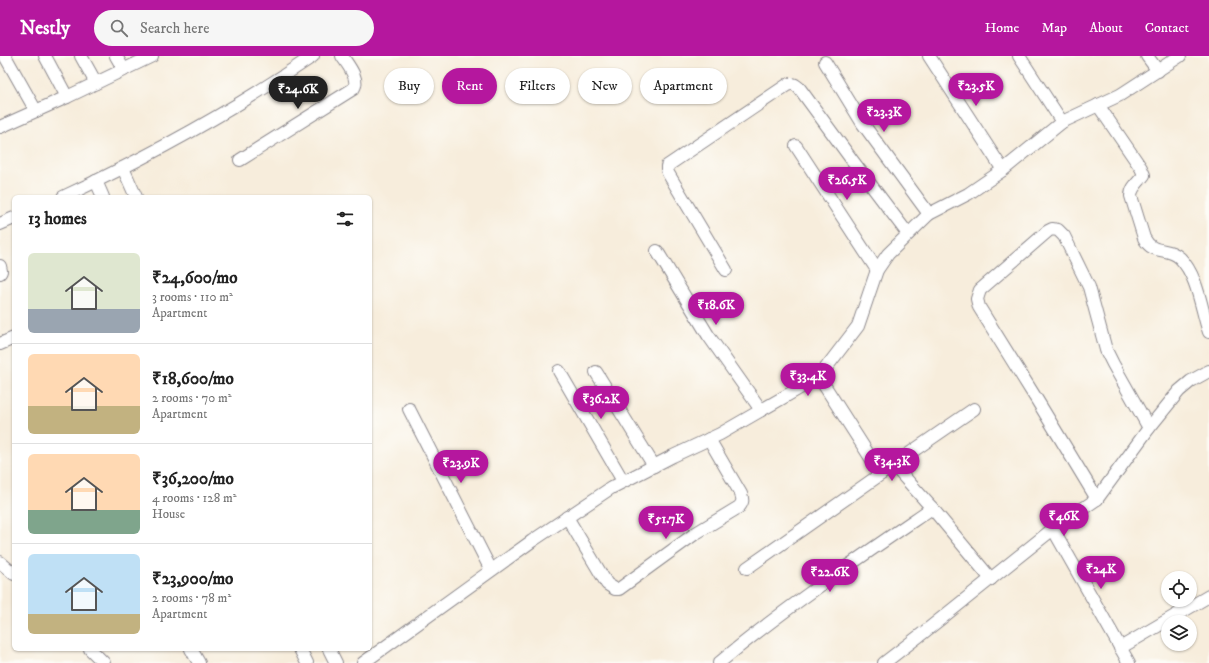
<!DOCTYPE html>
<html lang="en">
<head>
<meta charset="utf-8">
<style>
  :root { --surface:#fff; --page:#f6f6f6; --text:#222; --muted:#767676; --line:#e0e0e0; --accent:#b5179e }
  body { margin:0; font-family:"IM FELL DW Pica",serif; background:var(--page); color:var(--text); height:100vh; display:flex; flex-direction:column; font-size:15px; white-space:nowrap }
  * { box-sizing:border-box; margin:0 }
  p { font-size:13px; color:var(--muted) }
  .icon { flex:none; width:22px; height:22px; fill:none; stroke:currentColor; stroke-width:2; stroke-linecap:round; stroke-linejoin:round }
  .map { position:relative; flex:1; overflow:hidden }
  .panel { position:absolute; left:12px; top:139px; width:360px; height:456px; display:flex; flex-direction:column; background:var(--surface); border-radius:6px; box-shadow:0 1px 3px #0004 }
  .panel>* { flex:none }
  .top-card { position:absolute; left:384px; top:12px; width:380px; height:36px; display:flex; gap:8px }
  .tools { position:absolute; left:1161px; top:515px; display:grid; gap:8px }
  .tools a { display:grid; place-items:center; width:36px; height:36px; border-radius:50%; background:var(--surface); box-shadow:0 1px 3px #0004; font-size:20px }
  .price { position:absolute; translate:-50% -34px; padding:0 9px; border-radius:14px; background:var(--accent); color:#fff; font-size:13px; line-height:26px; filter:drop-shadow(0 1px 2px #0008) }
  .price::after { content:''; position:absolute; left:50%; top:24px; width:12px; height:9px; margin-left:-6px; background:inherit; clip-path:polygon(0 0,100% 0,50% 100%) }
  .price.selected { background:#222; color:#fff }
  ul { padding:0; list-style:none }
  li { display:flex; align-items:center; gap:12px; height:100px; padding:0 16px }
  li+li { border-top:1px solid var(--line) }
  li span { display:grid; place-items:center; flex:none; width:112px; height:80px; border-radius:6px; color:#555 }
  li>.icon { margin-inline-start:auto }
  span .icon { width:48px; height:48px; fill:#fffc; stroke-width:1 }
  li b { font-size:17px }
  h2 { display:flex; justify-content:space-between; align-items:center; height:48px; padding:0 16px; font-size:17px }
  .chip { padding:0 14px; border-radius:18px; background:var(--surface); box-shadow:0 1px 3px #0004; font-size:14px; line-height:36px }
  .chip.selected { background:var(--accent); color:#fff }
  header { display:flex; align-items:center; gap:24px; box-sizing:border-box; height:56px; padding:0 20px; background:var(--accent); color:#fff }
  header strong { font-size:19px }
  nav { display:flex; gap:22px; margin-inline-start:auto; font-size:14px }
  .search { width:280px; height:36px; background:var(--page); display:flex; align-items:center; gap:10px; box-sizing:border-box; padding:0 14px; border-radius:22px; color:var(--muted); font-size:15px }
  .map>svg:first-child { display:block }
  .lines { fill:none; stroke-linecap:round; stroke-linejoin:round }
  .minor-casing { stroke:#8c888c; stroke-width:14 }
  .minor { stroke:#fff; stroke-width:12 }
</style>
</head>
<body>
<header>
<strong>Nestly</strong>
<div class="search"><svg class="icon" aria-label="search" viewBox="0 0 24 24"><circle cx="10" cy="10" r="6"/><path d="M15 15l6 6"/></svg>Search here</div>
<nav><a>Home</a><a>Map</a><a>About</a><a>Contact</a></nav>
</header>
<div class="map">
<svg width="1209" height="607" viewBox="0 0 1209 607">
  <rect width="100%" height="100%" fill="#fdfcf7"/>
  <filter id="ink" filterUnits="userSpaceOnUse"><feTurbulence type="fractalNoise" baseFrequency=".025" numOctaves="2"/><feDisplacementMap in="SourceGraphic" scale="8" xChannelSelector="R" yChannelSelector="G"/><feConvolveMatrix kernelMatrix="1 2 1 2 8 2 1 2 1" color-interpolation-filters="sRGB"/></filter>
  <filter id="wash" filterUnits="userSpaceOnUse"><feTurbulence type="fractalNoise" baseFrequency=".012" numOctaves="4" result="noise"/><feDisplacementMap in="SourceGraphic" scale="16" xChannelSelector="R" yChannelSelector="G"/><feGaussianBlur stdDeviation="0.9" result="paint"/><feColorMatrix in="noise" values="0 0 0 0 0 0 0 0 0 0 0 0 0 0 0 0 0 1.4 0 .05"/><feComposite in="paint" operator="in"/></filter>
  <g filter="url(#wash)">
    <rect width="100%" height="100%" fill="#f7eddc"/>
  </g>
  <g filter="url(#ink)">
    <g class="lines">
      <defs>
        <g id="minor">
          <polyline points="5,0 36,55"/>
          <polyline points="45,0 67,41"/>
          <polyline points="81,0 96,27"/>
          <polyline points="116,0 124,14"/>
          <polyline points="929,0 1003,114"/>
          <polyline points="1019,0 1062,66"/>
          <polyline points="1147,0 1158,15"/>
          <polyline points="825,6 863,68 929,158"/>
          <path d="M1098 49 1141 112 1144 119C1139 126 1131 131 1131 140L1144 182C1153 200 1168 190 1180 202 1198 220 1201 253 1209 276"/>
          <polyline points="0,71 67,41 152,0"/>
          <polyline points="796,90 877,214"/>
          <path d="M240 104 353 33C361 24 347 8 342 0"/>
          <polyline points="123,112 136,141"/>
          <polyline points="96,125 103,141"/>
          <path d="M63 141C150 100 234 54 313 0"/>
          <polyline points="0,168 14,162"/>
          <polyline points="657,195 708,279 761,354"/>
          <polyline points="0,210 1,215 0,217"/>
          <path d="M726 214 668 117 667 113V110L787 29C793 27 795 28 800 33L852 104 908 178"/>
          <polyline points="0,288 14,282"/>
          <polyline points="559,315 623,425"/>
          <polyline points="596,316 654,410"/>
          <path d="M819 321 881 418C887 415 892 410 898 414L932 452 991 523"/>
          <polyline points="409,353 491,514"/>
          <polyline points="891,412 910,397 974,353"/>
          <polyline points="1097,443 1037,344 979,251 977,243 980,234 1048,175 1052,173 1058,174 1064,180 1089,231 1106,294 1113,308 1149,372"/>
          <path d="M567 461 607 528 615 533H619L696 477 739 451C743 446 743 444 741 438L709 383"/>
          <polyline points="1053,473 1129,607"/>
          <polyline points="0,506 14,518"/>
          <polyline points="747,512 881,418"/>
          <polyline points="1120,592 1209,540"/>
          <polyline points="90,593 104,607"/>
          <polyline points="191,593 199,607"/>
          <polyline points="300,593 307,607"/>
          <polyline points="329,593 336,607"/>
          <polyline points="363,607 532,485 611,432 673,400 720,378 819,321 858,270 877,214 888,198 929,158 968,138 1003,114 1062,66 1120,39 1180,0"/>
          <path d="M719 607C786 551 859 502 932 452"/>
          <polyline points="884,607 923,577 1053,473 1097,443 1149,372 1179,335 1191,325 1209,315"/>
        </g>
      </defs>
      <use href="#minor" class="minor-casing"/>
      <use href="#minor" class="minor"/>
    </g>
  </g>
</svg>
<div class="tools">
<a><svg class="icon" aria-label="locate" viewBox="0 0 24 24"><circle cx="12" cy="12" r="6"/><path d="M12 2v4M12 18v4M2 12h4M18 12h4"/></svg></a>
<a><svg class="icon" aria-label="layers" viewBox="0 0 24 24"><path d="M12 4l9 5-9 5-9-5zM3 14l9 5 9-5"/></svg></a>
</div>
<b class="price" style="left:976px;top:51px">₹23.5K</b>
<b class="price selected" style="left:298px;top:54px">₹24.6K</b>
<b class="price" style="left:884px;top:77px">₹23.3K</b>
<b class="price" style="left:847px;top:145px">₹26.5K</b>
<b class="price" style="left:716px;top:270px">₹18.6K</b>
<b class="price" style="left:808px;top:341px">₹33.4K</b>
<b class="price" style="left:601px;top:364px">₹36.2K</b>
<b class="price" style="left:892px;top:426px">₹34.3K</b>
<b class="price" style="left:461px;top:428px">₹23.9K</b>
<b class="price" style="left:1064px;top:481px">₹46K</b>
<b class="price" style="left:666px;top:484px">₹51.7K</b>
<b class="price" style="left:1101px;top:534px">₹24K</b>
<b class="price" style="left:830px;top:537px">₹22.6K</b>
<div class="top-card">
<a class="chip">Buy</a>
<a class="chip selected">Rent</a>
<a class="chip">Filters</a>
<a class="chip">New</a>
<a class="chip">Apartment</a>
</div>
<section class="panel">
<h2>13 homes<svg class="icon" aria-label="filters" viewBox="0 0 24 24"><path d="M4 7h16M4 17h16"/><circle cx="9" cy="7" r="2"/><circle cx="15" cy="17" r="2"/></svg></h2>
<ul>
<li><span style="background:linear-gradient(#dfe7d0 70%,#9aa5b1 0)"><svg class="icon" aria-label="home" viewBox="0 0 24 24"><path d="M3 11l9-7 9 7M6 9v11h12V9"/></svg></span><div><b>₹24,600/mo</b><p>3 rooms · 110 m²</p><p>Apartment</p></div></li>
<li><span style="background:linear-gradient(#ffd9b3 65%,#c2b280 0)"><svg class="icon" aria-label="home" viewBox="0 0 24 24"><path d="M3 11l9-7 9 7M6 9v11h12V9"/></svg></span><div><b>₹18,600/mo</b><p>2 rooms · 70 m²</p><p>Apartment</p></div></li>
<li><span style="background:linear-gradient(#ffd9b3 70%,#7fa58c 0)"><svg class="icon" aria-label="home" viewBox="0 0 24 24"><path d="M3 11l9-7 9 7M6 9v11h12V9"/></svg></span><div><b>₹36,200/mo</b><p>4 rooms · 128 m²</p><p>House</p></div></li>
<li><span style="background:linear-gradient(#bfe0f5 75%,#c2b280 0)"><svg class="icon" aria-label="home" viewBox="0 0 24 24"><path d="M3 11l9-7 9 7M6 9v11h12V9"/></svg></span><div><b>₹23,900/mo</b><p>2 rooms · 78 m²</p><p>Apartment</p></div></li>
</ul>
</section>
</div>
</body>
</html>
